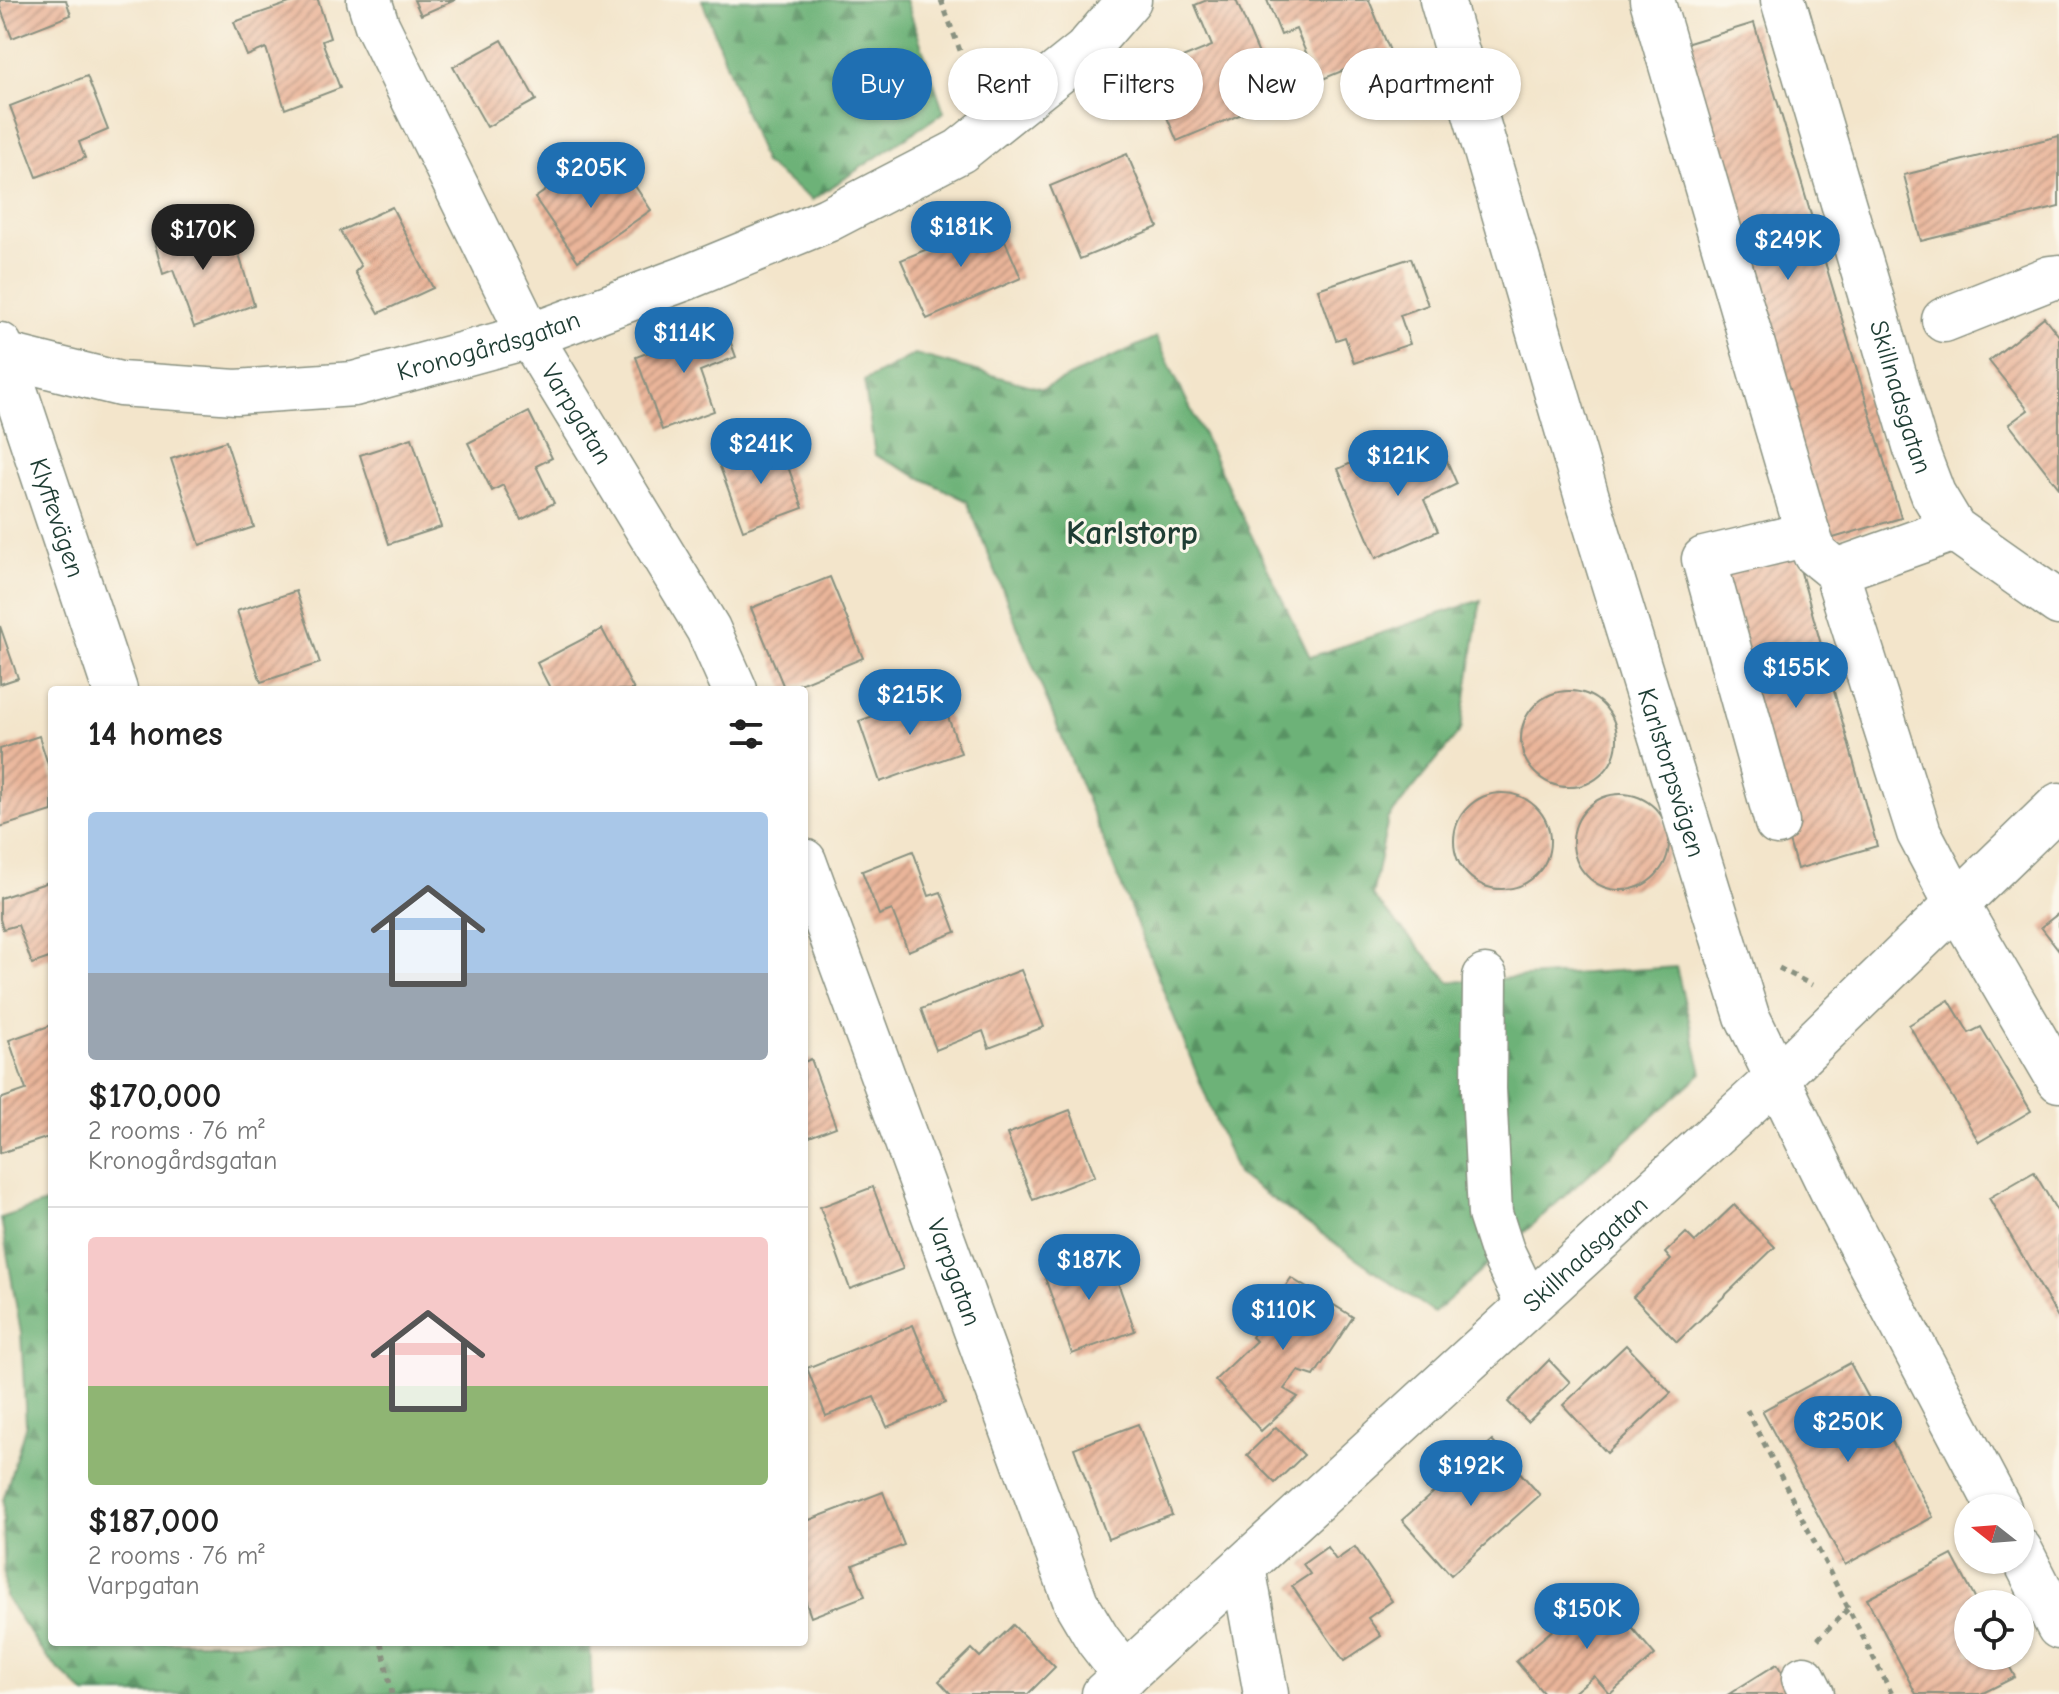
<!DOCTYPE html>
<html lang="en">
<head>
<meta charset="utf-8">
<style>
  :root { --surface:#fff; --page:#f6f6f6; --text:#222; --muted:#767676; --line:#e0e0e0; --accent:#1f6fb2 }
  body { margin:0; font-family:"Comic Neue",sans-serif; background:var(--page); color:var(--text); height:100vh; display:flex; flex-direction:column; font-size:30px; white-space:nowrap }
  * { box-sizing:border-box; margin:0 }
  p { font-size:26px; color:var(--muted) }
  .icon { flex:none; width:44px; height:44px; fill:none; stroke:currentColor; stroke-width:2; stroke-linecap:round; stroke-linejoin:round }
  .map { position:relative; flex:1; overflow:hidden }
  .sheet { position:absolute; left:48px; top:686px; width:760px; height:960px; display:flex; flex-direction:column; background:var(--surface); border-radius:8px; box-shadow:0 2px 6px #0004 }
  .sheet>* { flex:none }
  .top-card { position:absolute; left:832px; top:48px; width:760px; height:72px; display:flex; gap:16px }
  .needle { width:52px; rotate:287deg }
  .fabs { position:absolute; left:1954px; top:1494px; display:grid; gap:16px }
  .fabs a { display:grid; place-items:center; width:80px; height:80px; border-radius:50%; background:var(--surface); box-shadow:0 2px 6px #0004; font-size:40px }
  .price { position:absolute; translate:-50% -68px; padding:0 18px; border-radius:28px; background:var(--accent); color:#fff; font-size:26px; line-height:52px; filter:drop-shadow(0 2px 4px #0008) }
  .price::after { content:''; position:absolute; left:50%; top:48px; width:24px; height:18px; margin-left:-12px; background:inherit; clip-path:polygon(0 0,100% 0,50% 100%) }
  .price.current { background:#222; color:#fff }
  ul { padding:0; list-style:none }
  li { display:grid; align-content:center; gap:16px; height:424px; padding:0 40px }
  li+li { border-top:2px solid var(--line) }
  li span { display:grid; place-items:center; height:248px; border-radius:8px; color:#555 }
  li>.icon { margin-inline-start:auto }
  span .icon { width:144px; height:144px; fill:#fffc; stroke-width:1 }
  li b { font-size:34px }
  h2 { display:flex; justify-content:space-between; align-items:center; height:96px; padding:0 40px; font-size:34px }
  .chip { padding:0 28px; border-radius:36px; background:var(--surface); box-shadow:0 2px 6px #0004; font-size:28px; line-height:72px }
  .chip.current { background:var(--accent); color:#fff }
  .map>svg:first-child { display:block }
  .forest { fill:url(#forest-firs); stroke:#467856; stroke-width:2 }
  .building { fill:url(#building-hatch) }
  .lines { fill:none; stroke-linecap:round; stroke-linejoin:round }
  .minor-casing { stroke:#899180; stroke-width:47 }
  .path { stroke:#899180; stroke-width:5; stroke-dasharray:6 6; stroke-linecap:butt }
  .minor { stroke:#fff; stroke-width:44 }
  .labels { text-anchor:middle; stroke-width:6; stroke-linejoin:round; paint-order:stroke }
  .street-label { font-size:26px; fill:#1f3d34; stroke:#fbf7ec }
  .district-label { font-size:34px; font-weight:bold; fill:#1f3d34; stroke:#fbf7ec }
</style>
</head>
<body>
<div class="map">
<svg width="2059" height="1694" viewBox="0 0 2059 1694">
  <defs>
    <pattern id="forest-firs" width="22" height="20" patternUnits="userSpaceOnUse" patternTransform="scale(2)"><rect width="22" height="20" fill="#6db278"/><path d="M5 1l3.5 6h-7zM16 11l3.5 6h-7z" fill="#599263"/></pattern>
    <pattern id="building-hatch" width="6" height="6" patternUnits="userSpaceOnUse" patternTransform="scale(2)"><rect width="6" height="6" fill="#eab59a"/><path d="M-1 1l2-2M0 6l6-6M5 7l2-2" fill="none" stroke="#bd947e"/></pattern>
  </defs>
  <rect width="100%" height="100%" fill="#fbf7ec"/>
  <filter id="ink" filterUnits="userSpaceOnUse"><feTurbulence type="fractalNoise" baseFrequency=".0125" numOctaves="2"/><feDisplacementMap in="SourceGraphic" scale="16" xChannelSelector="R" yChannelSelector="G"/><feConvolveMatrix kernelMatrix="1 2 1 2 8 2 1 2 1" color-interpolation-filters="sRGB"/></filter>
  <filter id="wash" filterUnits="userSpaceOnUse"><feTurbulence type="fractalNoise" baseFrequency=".006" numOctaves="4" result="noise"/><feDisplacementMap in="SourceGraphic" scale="32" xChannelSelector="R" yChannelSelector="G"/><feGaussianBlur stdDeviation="1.8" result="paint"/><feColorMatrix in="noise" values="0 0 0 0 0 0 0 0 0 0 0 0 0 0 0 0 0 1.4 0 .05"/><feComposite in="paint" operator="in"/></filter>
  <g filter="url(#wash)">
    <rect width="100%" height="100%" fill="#f3e5cb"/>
    <g class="forest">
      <polygon points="702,0 906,0 944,112 812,200 764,163"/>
      <polygon points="1156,337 1310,657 1481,600 1461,730 1388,819 1372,896 1450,982 1676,967 1702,1073 1434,1313 1237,1174 967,501 875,455 864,381 915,354 1043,389"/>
      <polygon points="52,1201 52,1642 590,1642 592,1694 85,1694 47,1658 5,1597 3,1501 26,1424 21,1333 1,1218"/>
    </g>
    <g id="blocks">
      <g class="building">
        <polygon points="0,0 66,0 71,15 12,38 0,7"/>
        <polygon points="298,0 318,0 330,38 322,41 340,88 285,109 266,48 247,56 234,22"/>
        <polygon points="414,0 455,0 421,15"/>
        <polygon points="1207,0 1236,0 1278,99 1177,141 1148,72 1212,46 1195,5"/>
        <polygon points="1267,0 1369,0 1390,51 1318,81 1296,29 1281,35"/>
        <polygon points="1754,23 1901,518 1823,541 1676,47"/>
        <polygon points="502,40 536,100 487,127 453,67"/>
        <polygon points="87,76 108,130 79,142 85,158 37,177 10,106"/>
        <polygon points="2059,136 2059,207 1921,241 1904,175"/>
        <polygon points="1127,154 1158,227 1080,259 1050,186"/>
        <polygon points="582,165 599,189 625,171 651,210 578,261 535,198"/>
        <polygon points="392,207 433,288 379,313 355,272 361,266 340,231"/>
        <polygon points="200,216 213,252 237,248 254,305 194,327 173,270 163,274 152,233"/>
        <polygon points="996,220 1021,278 927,319 901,260"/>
        <polygon points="1411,258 1428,305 1400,315 1410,344 1354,363 1345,337 1336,340 1318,289"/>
        <polygon points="2044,317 2059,336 2059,488 2009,424 2028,410 1989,361"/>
        <polygon points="724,324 736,357 700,371 714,411 662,430 636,357"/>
        <polygon points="529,412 552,458 536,466 554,503 521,520 503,485 492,491 468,443"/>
        <polygon points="412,438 441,527 389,544 360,455"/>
        <polygon points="226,441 254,527 200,545 171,459"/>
        <polygon points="779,442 803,508 743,530 719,464"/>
        <polygon points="1439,443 1457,484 1424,500 1438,531 1376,558 1338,469 1360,459 1367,475"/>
        <polygon points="1795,551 1877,846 1797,869 1714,574"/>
        <polygon points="830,577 863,658 785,690 751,608"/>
        <polygon points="296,591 320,663 261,682 237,611"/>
        <polygon points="0,626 18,678 0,684"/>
        <polygon points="602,629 634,690 551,690 537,663"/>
        <circle cx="1569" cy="739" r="48"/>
        <polygon points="939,692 961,753 880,782 859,721"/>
        <polygon points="39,736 52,777 52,811 0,827 0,749"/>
        <circle cx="1502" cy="841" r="48"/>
        <circle cx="1621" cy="842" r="48"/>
        <polygon points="913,851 929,896 941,892 956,932 908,951 892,910 879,915 862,871"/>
        <polygon points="52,881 52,957 32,964 18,925 3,929 0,919 0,898"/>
        <polygon points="2059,913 2059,950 2041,927"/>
        <polygon points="1021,970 1044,1027 989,1048 983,1031 936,1050 921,1009"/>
        <polygon points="1949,1000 1969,1033 1981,1027 2031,1111 1979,1142 1909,1025"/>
        <polygon points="52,1025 52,1136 0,1153 0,1099 26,1090 9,1040"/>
        <polygon points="811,1059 836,1127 804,1139 804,1062"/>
        <polygon points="1070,1110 1095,1176 1033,1200 1007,1134"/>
        <polygon points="2034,1172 2057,1211 2059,1210 2059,1319 1989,1198"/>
        <polygon points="873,1187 903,1269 850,1289 820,1207"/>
        <polygon points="1734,1205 1775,1247 1677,1342 1633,1297 1671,1260 1665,1253 1686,1233 1695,1242"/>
        <polygon points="1106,1249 1135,1331 1072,1354 1043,1272"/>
        <polygon points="1291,1278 1353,1317 1314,1376 1298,1371 1284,1389 1298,1397 1261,1431 1215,1380 1256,1341 1252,1337"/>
        <polygon points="913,1325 945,1403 887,1427 874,1397 826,1416 807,1368"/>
        <polygon points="1626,1345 1671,1393 1607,1453 1563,1405"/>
        <polygon points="1549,1360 1570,1382 1528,1422 1508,1402"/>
        <polygon points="1850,1363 1933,1517 1845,1565 1762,1411"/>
        <polygon points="1138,1424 1172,1515 1108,1539 1074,1448"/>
        <polygon points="1276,1427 1304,1455 1275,1483 1247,1455"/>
        <polygon points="1492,1441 1540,1495 1451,1575 1402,1520"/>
        <polygon points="883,1492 904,1545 853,1565 865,1596 811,1617 804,1597 804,1522"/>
        <polygon points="1327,1547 1336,1560 1355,1547 1392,1601 1368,1618 1381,1636 1344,1661 1292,1586 1310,1574 1303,1564"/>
        <polygon points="1952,1555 1978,1604 1968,1604 1968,1656 2004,1656 2015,1677 1981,1694 1916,1694 1867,1599"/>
        <polygon points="1600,1590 1655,1655 1610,1694 1594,1676 1572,1694 1544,1694 1516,1661"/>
        <polygon points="1013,1625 1055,1667 1028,1694 951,1694 939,1681 972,1649 980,1657"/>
        <polygon points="1777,1664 1795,1694 1729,1694"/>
      </g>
    </g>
  </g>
  <g filter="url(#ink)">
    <use href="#blocks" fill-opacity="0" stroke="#899180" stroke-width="2"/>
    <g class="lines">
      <defs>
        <g id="minor">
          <path id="s1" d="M369 0 377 25 530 336 708 629 735 690"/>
          <path id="s2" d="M1442 0 1586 494 1747 1016 1837 1201 1999 1508"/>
          <polyline points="1652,0 1808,534 1815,554 1836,571 1919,833 1957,905 2059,1080"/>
          <path id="s3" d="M1783 0 1916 449 1933 494 1954 529 2059 603"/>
          <polyline points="1944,320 2050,278 2059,277"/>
          <path id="s4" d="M0 345 115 690"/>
          <path id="s5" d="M0 354 120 384 236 392 354 384 530 336 686 278 827 220 960 151 1085 51 1129 0"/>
          <polyline points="1836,571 1954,529"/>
          <polyline points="1777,823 1704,559 1808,534"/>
          <path id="s6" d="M804 861 1076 1603 1098 1640 1125 1675"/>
          <polyline points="1485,977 1484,1089 1490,1214 1502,1251 1528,1305"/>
          <polyline points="2020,1550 2059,1627"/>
          <polyline points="1243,1567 1266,1694"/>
          <polyline points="1804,1678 1812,1694"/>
          <path id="s7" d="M1104 1694 1778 1077 2059 805"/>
        </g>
      </defs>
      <use href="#minor" class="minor-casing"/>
      <g class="path">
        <polyline points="941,0 973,85"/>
        <polyline points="1779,968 1812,985"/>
        <polyline points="1747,1410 1892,1694"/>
        <polyline points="1818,1639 1848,1609"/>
        <polyline points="381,1642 392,1694"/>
      </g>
      <use href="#minor" class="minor"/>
    </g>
  </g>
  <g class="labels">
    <g class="street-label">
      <text dy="9" stroke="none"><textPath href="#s5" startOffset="498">Kronogårdsgatan</textPath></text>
      <text dy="9" stroke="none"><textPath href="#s3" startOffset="414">Skillnadsgatan</textPath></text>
      <text dy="9" stroke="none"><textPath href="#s1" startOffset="464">Varpgatan</textPath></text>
      <text dy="9" stroke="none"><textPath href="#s4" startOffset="182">Klyftevägen</textPath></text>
      <text dy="9" stroke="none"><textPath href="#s2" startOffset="806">Karlstorpsvägen</textPath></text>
      <text dy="9" stroke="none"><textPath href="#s7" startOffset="652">Skillnadsgatan</textPath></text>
      <text dy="9" stroke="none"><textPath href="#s6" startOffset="438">Varpgatan</textPath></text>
    </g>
    <g class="district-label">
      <text x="1132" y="544">Karlstorp</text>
    </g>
  </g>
</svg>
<div class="fabs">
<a><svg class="needle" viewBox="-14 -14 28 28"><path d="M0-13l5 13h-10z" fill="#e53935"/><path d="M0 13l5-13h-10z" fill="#767676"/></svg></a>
<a><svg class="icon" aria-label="locate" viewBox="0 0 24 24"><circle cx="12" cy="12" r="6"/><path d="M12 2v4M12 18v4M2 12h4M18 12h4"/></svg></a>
</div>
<b class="price" style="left:591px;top:210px">$205K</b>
<b class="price" style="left:961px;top:269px">$181K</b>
<b class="price current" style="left:203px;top:272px">$170K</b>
<b class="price" style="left:1788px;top:282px">$249K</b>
<b class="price" style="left:684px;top:375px">$114K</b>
<b class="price" style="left:761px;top:486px">$241K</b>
<b class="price" style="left:1398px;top:498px">$121K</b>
<b class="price" style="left:1796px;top:710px">$155K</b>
<b class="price" style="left:910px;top:737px">$215K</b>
<b class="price" style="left:1089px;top:1302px">$187K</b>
<b class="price" style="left:1283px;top:1352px">$110K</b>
<b class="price" style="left:1848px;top:1464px">$250K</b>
<b class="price" style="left:1471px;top:1508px">$192K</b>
<b class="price" style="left:1587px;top:1651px">$150K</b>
<div class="top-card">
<a class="chip current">Buy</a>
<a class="chip">Rent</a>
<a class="chip">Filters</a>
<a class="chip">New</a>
<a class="chip">Apartment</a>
</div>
<section class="sheet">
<h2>14 homes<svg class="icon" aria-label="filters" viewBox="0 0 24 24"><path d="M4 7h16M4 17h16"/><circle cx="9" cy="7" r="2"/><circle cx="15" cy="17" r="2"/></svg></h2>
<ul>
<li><span style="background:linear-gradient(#a9c7e8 65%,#9aa5b1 0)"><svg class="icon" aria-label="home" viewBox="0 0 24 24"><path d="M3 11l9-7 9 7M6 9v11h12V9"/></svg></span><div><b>$170,000</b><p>2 rooms · 76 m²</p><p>Kronogårdsgatan</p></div></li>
<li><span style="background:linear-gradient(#f6c9c9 60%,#8fb573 0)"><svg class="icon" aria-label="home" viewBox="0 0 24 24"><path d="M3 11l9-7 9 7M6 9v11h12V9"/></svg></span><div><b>$187,000</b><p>2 rooms · 76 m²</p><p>Varpgatan</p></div></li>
</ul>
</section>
</div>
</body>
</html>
